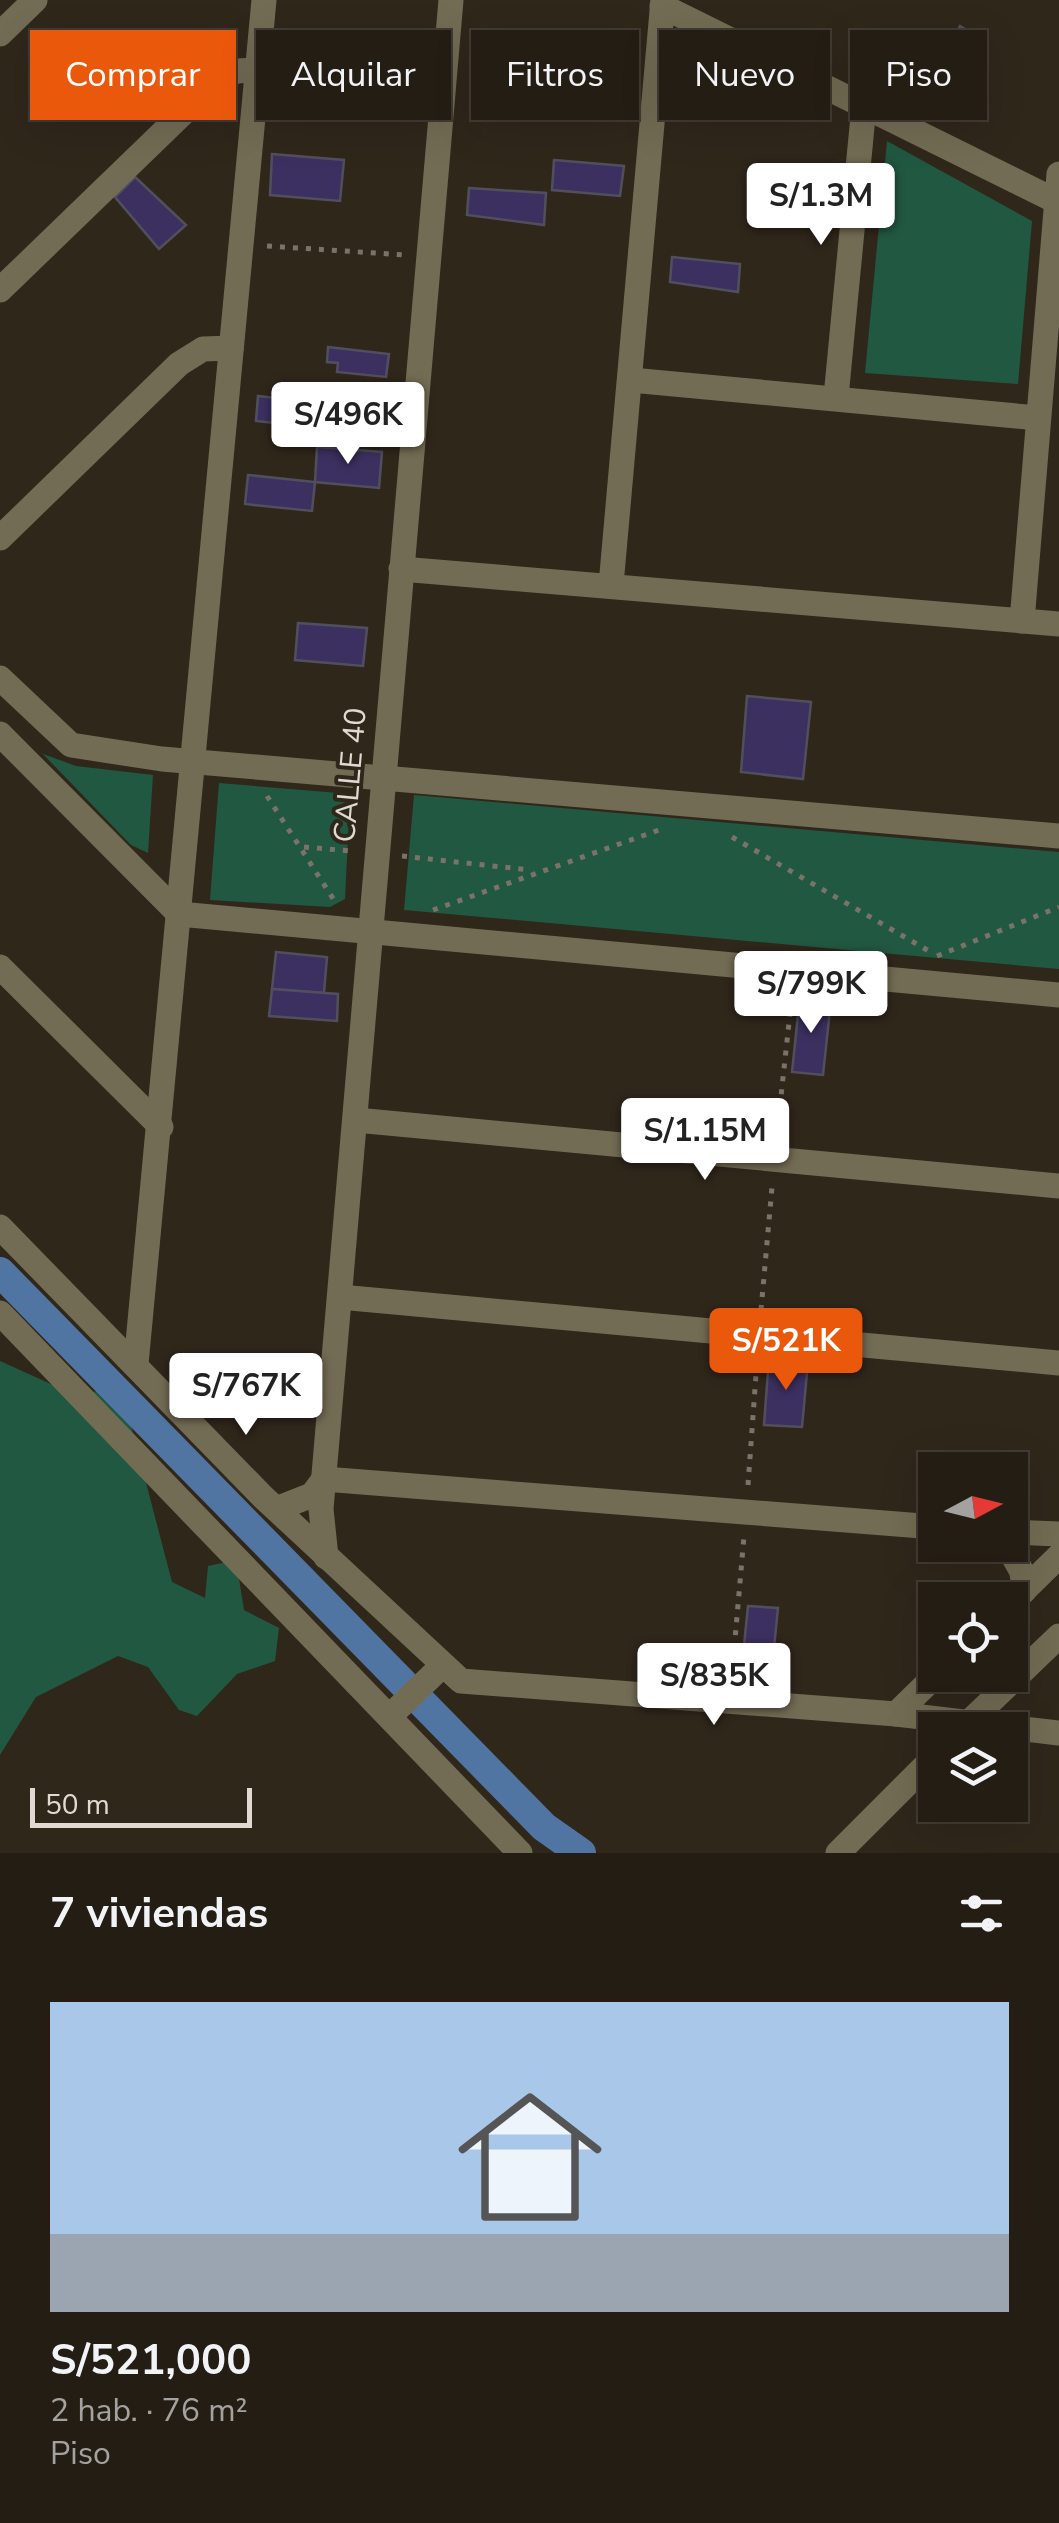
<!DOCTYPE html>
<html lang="es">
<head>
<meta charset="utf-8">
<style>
  :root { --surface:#241d14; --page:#2c261d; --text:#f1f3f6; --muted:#a3a2a0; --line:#413b34; --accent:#ea580c }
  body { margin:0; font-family:"Nunito Sans",sans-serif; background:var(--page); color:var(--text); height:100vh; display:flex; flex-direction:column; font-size:38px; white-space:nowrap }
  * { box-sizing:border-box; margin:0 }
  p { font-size:32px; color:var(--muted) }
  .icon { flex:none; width:55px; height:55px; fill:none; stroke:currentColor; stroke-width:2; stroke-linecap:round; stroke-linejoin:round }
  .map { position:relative; height:1853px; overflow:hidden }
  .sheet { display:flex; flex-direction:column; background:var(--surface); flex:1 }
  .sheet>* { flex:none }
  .top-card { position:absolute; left:30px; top:30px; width:1000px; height:90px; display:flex; gap:20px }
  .needle { width:65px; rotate:83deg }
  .tools { position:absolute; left:918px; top:1452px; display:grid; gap:20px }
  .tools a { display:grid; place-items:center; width:110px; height:110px; border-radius:0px; background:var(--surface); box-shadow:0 10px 40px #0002,0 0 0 2px var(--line); font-size:50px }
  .scale { position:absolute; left:30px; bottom:25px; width:222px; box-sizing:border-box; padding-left:10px; border:5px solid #e0dad3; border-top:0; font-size:28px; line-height:35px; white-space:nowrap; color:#e0dad3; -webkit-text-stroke:8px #30271b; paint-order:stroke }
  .price { position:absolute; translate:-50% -85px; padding:0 22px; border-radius:10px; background:#fff; color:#222; font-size:32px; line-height:65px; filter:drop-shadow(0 2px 5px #0008) }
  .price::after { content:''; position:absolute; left:50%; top:60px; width:30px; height:22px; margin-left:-15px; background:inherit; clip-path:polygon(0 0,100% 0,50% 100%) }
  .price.on { background:var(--accent); color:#fff }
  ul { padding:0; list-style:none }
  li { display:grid; align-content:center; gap:20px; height:530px; padding:0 50px }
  li span { display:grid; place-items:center; height:310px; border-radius:0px; color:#555 }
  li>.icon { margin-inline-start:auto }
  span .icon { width:180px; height:180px; fill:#fffc; stroke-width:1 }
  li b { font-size:42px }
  h2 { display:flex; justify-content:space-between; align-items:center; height:120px; padding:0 50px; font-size:42px }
  .pill { padding:0 35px; border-radius:0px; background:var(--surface); box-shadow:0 10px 40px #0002,0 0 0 2px var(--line); font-size:35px; line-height:90px }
  .pill.on { background:var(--accent); color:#fff }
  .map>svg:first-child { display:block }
  .green { fill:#215841 }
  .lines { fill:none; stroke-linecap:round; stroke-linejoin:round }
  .canal { stroke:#5175a3; stroke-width:30 }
  .building { fill:#3c3060; stroke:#514f5d; stroke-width:2.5 }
  .path { stroke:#7b7369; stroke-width:5; stroke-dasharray:5 8; stroke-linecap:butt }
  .minor { stroke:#736c54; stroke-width:25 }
  .labels { text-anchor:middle; stroke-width:8; stroke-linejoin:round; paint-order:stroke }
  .street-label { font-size:30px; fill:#e0dad3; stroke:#30271b }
</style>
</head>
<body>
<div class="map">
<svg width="1059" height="1853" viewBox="0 0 1059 1853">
  <rect width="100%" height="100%" fill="#30271b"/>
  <g class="green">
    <polygon points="887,141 1032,221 1018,384 865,373"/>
    <polygon points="43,754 76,766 153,775 148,853 131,845"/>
    <polygon points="219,783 350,794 345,899 330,907 210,900"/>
    <polygon points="414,795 1059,852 1059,969 404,910"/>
    <polygon points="0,1361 75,1395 121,1387 172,1582 205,1598 208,1566 236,1560 244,1610 279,1628 275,1661 237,1674 197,1716 179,1710 148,1667 118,1656 36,1697 0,1755"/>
  </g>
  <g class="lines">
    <polyline class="canal" points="0,1272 544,1827 581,1853"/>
  </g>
  <g class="building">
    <polygon points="960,26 986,42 947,116 919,103"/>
    <polygon points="282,59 350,64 348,89 280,84"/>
    <polygon points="272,154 344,160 340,201 270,195"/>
    <polygon points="554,160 624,166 620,196 552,190"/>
    <polygon points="135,177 186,225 159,249 115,197"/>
    <polygon points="469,188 546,193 544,225 467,215"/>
    <polygon points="672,257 740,264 738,292 670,282"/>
    <polygon points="328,347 389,354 386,377 337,372 338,363 327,362"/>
    <polygon points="258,396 322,403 319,428 256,421"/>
    <polygon points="317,447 382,452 379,488 315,482"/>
    <polygon points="248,475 315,482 312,511 245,504"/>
    <polygon points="298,623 367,628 363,666 295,660"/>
    <polygon points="747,696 811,702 803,779 741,772"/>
    <polygon points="276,952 327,957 324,993 272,989"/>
    <polygon points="272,989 338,994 337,1021 269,1016"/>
    <polygon points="800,996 831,1000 823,1075 792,1072"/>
    <polygon points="769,1358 808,1362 802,1427 764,1425"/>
    <polygon points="748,1606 778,1608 772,1668 742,1665"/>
  </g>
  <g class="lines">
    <g class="path">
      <polyline points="267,246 406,255"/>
      <polyline points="267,796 334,900"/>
      <polyline points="732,837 934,954"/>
      <polyline points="304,847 351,851"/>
      <polyline points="402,856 530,870"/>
      <polyline points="433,910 659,830"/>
      <polyline points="937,956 1059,907"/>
      <polyline points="777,1133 792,995"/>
      <polyline points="761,1310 772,1187"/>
      <polyline points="748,1485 757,1361"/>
      <polyline points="732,1674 744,1536"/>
    </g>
    <g class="minor">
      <polyline points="662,6 1056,201"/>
      <polyline points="0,34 35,0"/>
      <polyline points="0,290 210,87 236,71 258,70"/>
      <polyline points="631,380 1038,418"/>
      <polyline points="836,397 864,106"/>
      <polyline points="0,538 179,364 203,349 231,348"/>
      <polyline points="401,569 1059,624"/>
      <polyline points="611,585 663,0"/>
      <polyline points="1022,621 1059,174"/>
      <polyline points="0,678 71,745 162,759 1059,836"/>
      <polyline points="0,734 179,914 1059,995"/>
      <polyline points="0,967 161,1127"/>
      <polyline points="356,1120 1059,1186"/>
      <polyline points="0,1227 263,1497 461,1681 896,1714 1059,1733"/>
      <polyline points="340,1297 1059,1363"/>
      <polyline points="0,1313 520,1853"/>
      <polyline points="136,1364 264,0"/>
      <polyline points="279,1508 312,1495 324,1479 935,1527"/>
      <polyline points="1010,1532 1059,1534"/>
      <polyline points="1007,1545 1022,1572 1024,1591"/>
      <polyline points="326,1557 321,1509 451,0"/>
      <polyline points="1010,1604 1059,1556"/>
      <polyline points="896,1714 936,1675"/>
      <polyline points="390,1716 443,1665"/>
      <polyline points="965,1726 1059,1636"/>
      <polyline points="838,1853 935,1756"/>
    </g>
  </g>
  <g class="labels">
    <g class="street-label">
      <text transform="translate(350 775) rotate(-85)" y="10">CALLE 40</text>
    </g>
  </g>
</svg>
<div class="tools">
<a><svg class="needle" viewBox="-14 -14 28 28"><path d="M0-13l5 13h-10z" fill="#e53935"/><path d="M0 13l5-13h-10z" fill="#a3a2a0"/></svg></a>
<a><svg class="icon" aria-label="locate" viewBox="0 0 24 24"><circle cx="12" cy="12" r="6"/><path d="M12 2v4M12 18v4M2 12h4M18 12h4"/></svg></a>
<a><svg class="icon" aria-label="layers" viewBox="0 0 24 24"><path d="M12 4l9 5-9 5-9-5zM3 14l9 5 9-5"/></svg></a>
</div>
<div class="scale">50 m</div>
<b class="price" style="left:821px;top:248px">S/1.3M</b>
<b class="price" style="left:348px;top:467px">S/496K</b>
<b class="price" style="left:811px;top:1036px">S/799K</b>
<b class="price" style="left:705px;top:1183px">S/1.15M</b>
<b class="price on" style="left:786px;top:1393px">S/521K</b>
<b class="price" style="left:246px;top:1438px">S/767K</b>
<b class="price" style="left:714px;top:1728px">S/835K</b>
<div class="top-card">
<a class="pill on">Comprar</a>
<a class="pill">Alquilar</a>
<a class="pill">Filtros</a>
<a class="pill">Nuevo</a>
<a class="pill">Piso</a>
</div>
</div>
<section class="sheet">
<h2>7 viviendas<svg class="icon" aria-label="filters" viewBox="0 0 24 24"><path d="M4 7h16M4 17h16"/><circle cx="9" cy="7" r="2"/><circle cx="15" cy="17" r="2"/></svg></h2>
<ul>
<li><span style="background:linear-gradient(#a9c7e8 75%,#9aa5b1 0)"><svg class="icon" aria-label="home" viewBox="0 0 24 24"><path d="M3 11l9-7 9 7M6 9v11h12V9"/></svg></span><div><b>S/521,000</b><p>2 hab. · 76 m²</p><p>Piso</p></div></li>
</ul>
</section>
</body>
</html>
